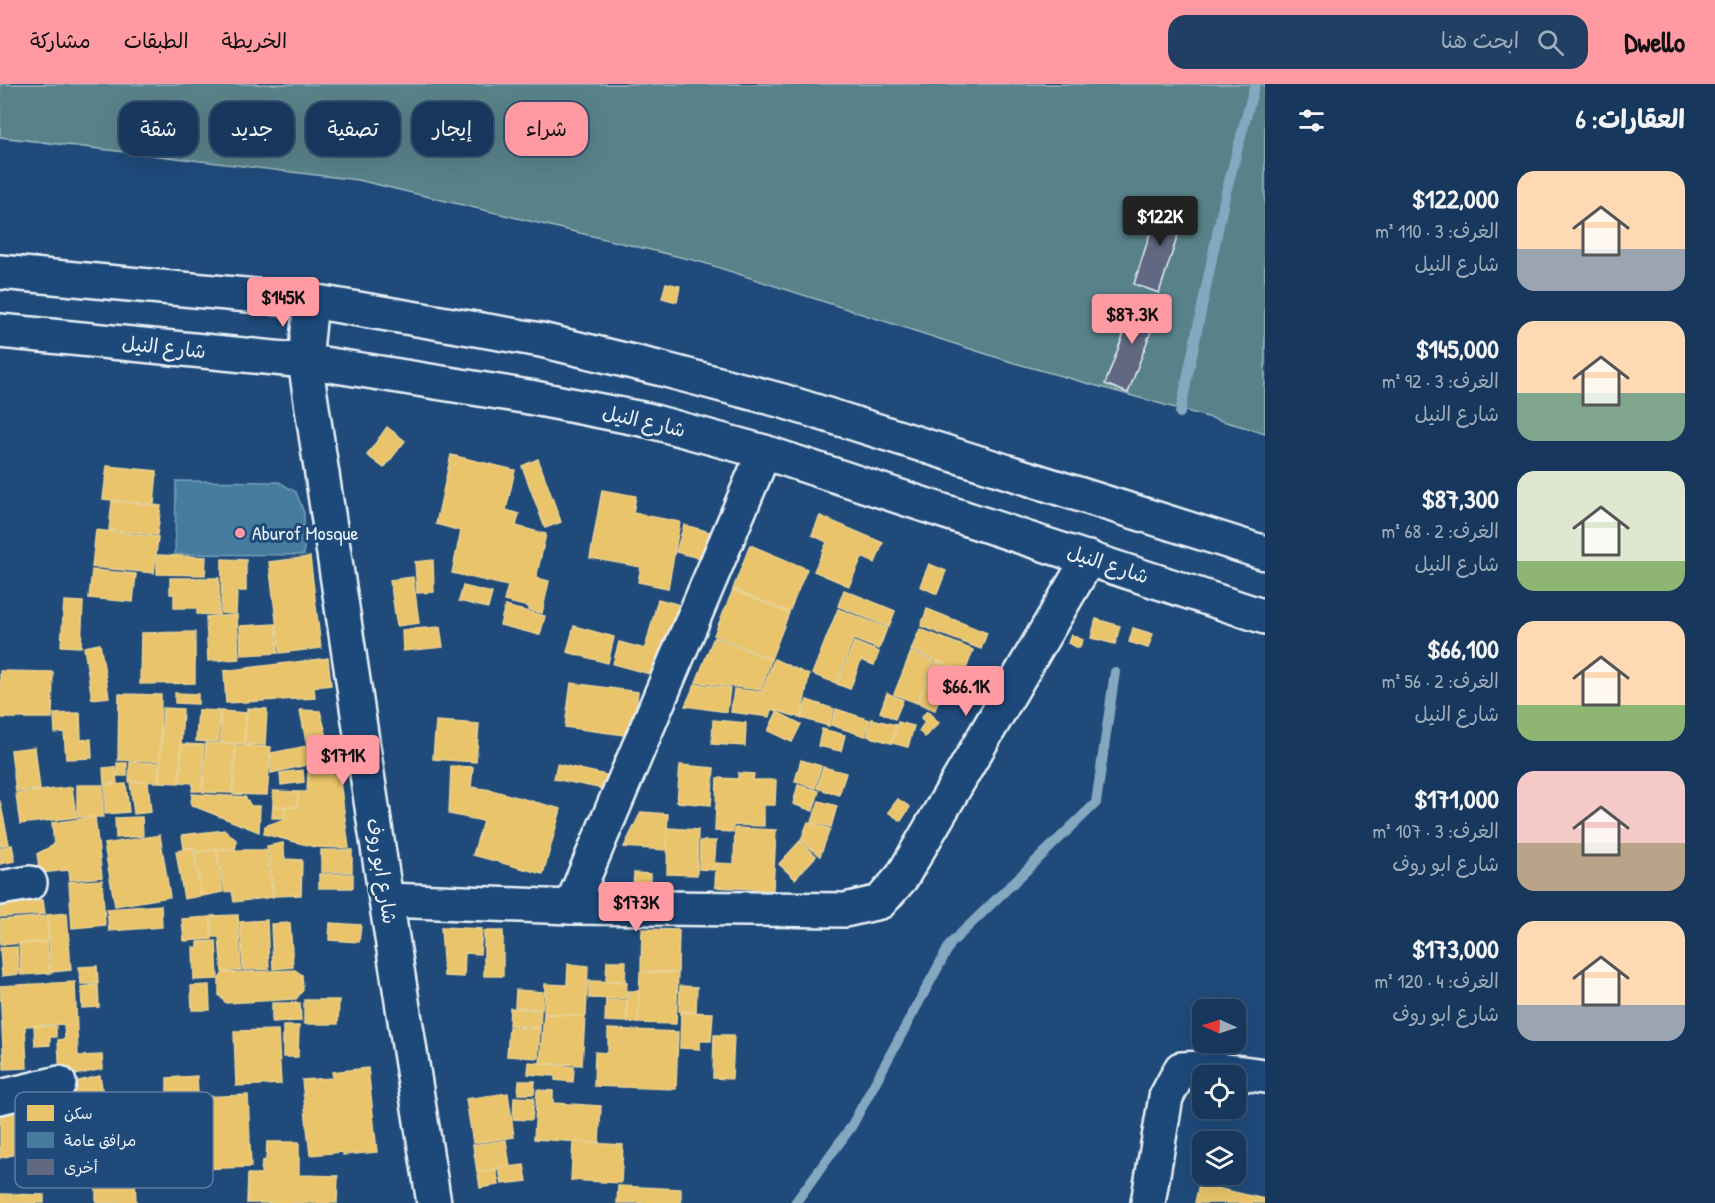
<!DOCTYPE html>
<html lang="ar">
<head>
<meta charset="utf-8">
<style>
  :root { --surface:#17385c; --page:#203f62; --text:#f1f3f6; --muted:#9eacbb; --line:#365272; --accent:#ff9aa2 }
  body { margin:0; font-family:"Patrick Hand","Playpen Sans Arabic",sans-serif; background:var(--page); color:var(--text); direction:rtl; height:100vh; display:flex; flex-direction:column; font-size:22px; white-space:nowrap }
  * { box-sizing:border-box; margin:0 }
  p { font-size:20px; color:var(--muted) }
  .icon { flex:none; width:33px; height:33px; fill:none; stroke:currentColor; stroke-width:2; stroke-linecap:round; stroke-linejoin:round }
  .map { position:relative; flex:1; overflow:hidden; direction:ltr }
  .details { display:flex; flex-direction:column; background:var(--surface); width:450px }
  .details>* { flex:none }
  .top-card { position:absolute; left:18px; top:18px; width:570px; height:54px; direction:rtl; display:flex; gap:12px }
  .needle { width:39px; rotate:273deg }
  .fabs { position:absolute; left:1192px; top:915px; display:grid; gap:12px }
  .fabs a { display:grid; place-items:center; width:54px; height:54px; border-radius:12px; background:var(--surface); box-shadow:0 6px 24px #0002,0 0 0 2px var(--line); font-size:30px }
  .price { position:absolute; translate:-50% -51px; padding:0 14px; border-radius:6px; background:var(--accent); color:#111; font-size:20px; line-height:39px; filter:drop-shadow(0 2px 3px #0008) }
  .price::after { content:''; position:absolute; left:50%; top:36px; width:18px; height:14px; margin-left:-9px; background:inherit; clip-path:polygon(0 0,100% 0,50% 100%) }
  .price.selected { background:#222; color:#fff }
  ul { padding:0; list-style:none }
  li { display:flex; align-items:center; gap:18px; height:150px; padding:0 30px }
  li span { display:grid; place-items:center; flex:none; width:168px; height:120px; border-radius:18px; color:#555 }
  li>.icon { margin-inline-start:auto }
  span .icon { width:72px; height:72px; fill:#fffc; stroke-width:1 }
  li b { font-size:26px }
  h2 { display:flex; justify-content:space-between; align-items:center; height:72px; padding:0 30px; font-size:26px }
  .pill { padding:0 21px; border-radius:18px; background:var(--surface); box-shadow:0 6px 24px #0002,0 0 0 2px var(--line); font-size:21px; line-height:54px }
  .pill.selected { background:var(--accent); color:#111 }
  header { display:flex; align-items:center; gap:36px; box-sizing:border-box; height:84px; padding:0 30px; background:var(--accent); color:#111 }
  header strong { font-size:28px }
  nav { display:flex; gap:33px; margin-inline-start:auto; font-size:21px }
  .search { width:420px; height:54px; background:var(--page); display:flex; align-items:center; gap:15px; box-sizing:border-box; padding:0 21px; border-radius:18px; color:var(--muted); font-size:22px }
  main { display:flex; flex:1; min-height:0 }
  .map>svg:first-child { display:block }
  .green { fill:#588289; stroke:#a0bac0; stroke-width:1.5 }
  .homes { fill:#e9c46a; stroke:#e9d295; stroke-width:1.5 }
  .public { fill:#457b9d; stroke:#769eb8; stroke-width:1.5 }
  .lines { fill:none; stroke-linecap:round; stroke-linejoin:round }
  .stream { stroke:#83a8c0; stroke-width:10 }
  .building { fill:#606981; stroke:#e8f1f8; stroke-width:1.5 }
  .minor-casing { stroke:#e8f1f8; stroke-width:38 }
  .major-casing { stroke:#e8f1f8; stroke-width:38 }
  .minor { stroke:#1f4a7a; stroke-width:33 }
  .major { stroke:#1f4a7a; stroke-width:33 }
  .poi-dot { fill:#ff9aa2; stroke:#1f4a7a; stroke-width:2 }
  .labels { text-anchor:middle; stroke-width:6; stroke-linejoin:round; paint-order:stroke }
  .street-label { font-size:20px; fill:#e8f1f8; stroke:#1f4a7a }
  .poi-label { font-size:20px; fill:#e8f1f8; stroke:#1f4a7a; text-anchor:start }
  .key { fill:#1f4a7a; stroke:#5b7ca0; stroke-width:1.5 }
  .key-label { font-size:16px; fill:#e8f1f8 }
</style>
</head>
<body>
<header>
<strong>Dwello</strong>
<div class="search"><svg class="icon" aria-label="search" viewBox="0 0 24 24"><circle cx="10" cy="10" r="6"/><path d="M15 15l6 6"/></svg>ابحث هنا</div>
<nav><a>الخريطة</a><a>الطبقات</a><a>مشاركة</a></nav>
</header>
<main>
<section class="details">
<h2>العقارات: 6<svg class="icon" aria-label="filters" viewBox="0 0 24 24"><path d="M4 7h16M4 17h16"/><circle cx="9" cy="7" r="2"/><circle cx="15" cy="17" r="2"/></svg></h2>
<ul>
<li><span style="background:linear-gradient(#ffd9b3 65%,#9aa5b1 0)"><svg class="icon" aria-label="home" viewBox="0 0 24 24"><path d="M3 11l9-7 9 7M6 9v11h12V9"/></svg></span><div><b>$122,000</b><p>الغرف: 3 · 110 m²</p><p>شارع النيل</p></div></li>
<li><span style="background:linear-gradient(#ffd9b3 60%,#7fa58c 0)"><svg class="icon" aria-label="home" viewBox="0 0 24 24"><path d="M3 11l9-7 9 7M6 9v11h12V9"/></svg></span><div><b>$145,000</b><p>الغرف: 3 · 92 m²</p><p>شارع النيل</p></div></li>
<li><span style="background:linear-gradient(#dfe7d0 75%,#8fb573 0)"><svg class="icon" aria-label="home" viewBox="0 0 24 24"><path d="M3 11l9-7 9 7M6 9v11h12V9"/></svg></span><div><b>$87,300</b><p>الغرف: 2 · 68 m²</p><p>شارع النيل</p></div></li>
<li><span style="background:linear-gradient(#ffd9b3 70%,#8fb573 0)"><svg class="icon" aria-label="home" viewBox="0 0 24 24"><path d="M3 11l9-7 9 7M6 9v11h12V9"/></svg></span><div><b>$66,100</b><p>الغرف: 2 · 56 m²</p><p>شارع النيل</p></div></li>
<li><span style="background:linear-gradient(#f6c9c9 60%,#b9a48a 0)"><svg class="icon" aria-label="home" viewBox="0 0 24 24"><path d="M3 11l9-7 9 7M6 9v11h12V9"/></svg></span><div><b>$171,000</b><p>الغرف: 3 · 107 m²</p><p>شارع ابو روف</p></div></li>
<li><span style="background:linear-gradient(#ffd9b3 70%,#9aa5b1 0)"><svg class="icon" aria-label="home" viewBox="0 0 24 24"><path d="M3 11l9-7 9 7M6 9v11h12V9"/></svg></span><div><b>$173,000</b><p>الغرف: 4 · 120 m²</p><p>شارع ابو روف</p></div></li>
</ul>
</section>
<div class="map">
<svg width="1265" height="1119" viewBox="0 0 1265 1119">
  <rect width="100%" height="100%" fill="#1f4a7a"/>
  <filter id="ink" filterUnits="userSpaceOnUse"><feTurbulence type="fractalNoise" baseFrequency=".0167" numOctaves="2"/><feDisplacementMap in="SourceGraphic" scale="12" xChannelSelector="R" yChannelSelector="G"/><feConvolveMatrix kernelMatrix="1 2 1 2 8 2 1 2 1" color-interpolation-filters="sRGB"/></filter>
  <g filter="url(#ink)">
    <polygon class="green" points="0,0 1265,0 1265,349 1011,278 701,178 358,96 0,53"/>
    <g class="homes">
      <polygon points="666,199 680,202 677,218 662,214"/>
      <polygon points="387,343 405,357 384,384 367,371"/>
      <polygon points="451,371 515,386 506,426 519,430 516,442 546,450 536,494 549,497 542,529 529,526 529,523 504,517 508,502 452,489 461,447 436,440"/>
      <polygon points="538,375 561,438 545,444 522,382"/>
      <polygon points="107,382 157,387 154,420 103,415"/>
      <polygon points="602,406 636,412 633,429 680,438 668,504 638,498 641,483 590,474"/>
      <polygon points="112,417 161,422 157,451 109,446"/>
      <polygon points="820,432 883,459 875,479 862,473 849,502 814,487 827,458 812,451"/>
      <polygon points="684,441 718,450 710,477 676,468"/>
      <polygon points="96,446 158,453 154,489 92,483"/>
      <polygon points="750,461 807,485 789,528 733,505"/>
      <polygon points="157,471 206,473 205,491 157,490"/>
      <polygon points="310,473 321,564 280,569 269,478"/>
      <polygon points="222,475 246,476 246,507 237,507 236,530 221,529"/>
      <polygon points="433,476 434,508 417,509 415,478"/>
      <polygon points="929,480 946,487 937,510 920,502"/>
      <polygon points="92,486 136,490 133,518 89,514"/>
      <polygon points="413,493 419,539 397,542 390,496"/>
      <polygon points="170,494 219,494 219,531 197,530 197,524 174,524 174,510 170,510"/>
      <polygon points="463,502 492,509 488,524 459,517"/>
      <polygon points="733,506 789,529 771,575 714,551"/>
      <polygon points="844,506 895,527 889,543 838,522"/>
      <polygon points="658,515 684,522 665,594 613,580 619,558 645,565"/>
      <polygon points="64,517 83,518 81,563 61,562"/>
      <polygon points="505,522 545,532 540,551 500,541"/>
      <polygon points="838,525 887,544 879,565 853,555 836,599 812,590"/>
      <polygon points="927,525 987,549 981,565 921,542"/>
      <polygon points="237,531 239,575 208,577 206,533"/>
      <polygon points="1096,535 1120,542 1115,560 1091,554"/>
      <polygon points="276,540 278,569 241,571 240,542"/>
      <polygon points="574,542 614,553 608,579 567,568"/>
      <polygon points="440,543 443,563 403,567 402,546"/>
      <polygon points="1133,544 1153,550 1148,564 1129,558"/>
      <polygon points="920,545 973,566 965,588 911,566"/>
      <polygon points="195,548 195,599 140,600 141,549"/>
      <polygon points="1071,551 1083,556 1079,564 1068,559"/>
      <polygon points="714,553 771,576 761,606 696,598"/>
      <polygon points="854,558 879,568 874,581 861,576 850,605 837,600"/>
      <polygon points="100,560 109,613 92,615 84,563"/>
      <polygon points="911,568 934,577 917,619 894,610"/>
      <polygon points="328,574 331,601 314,603 315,614 226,619 224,587"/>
      <polygon points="774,575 809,591 801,634 772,625 770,633 731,628 734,605 762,608"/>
      <polygon points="936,577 964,589 959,602 946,597 935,626 918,619"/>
      <polygon points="0,587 53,588 52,634 0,634"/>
      <polygon points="571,599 638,608 632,652 565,643"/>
      <polygon points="695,600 730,604 727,628 685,622"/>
      <polygon points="175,609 198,610 198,620 175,619"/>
      <polygon points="887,609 903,616 895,635 880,628"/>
      <polygon points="119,610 161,611 160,677 118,676"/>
      <polygon points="807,616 834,625 829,642 801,634"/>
      <polygon points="163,624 183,625 179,699 159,698"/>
      <polygon points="247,624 267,625 265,661 245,660"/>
      <polygon points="836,625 870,636 865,652 831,641"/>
      <polygon points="198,626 220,627 218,658 196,657"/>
      <polygon points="300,626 320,627 333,675 271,689 271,669 307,662"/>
      <polygon points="221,627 246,629 244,660 220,658"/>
      <polygon points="927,627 939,639 925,653 919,647 925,638 921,634"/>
      <polygon points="777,628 801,640 792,658 768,647"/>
      <polygon points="80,629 81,656 91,655 92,674 66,675 64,648 55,649 54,630"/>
      <polygon points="872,635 896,641 891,659 867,652"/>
      <polygon points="713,636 746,639 745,662 712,660"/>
      <polygon points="436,637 479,640 476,678 433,675"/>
      <polygon points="898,638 914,642 908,663 892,659"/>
      <polygon points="822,645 845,651 841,667 818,662"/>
      <polygon points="206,659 235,660 232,709 203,708"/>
      <polygon points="182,660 204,661 202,707 192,707 193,699 180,698"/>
      <polygon points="236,661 271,663 267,711 233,710"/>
      <polygon points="35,663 40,706 16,708 11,666"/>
      <polygon points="801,676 821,682 815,704 795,697"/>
      <polygon points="130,678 159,679 158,698 129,697"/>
      <rect x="117" y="679" width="10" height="13"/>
      <polygon points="557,680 611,692 609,706 554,695"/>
      <polygon points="680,681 714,684 711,721 677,718"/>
      <polygon points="451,682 473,683 471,703 491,706 561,725 543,790 473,771 483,737 449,730"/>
      <polygon points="115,683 117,699 104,700 103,684"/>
      <polygon points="823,683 846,689 839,711 817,704"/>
      <polygon points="303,686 304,698 281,701 280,689"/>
      <polygon points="308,689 339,690 349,764 315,763 264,750 265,742 285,735 285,723 298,724 298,708 307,708"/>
      <polygon points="738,689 754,690 753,696 776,696 775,721 764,721 764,742 733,741 733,748 715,747 717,694 738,695"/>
      <polygon points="130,698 148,698 151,728 134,730"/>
      <polygon points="126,700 129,728 105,730 105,701"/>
      <rect x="77" y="701" width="26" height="32"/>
      <polygon points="798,701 819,707 813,727 793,720"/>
      <polygon points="72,703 76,733 20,740 16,710"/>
      <polygon points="273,707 298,708 297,723 273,722"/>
      <polygon points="192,710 245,713 251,722 260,722 259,748 191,721"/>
      <polygon points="898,715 910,723 901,737 888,728"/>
      <polygon points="0,717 9,760 0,762"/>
      <polygon points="819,717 837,722 831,743 812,738"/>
      <polygon points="273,722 285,723 284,734 272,734"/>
      <polygon points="641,728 668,730 666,766 624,763"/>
      <polygon points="95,733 102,793 70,796 69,786 40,789 37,770 54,761 52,739"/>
      <polygon points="142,733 143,752 116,754 115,734"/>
      <polygon points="808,738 830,745 820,772 801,756"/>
      <polygon points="668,744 698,746 697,791 667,790"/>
      <polygon points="735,744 776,746 773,806 715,803 716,779 734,780"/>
      <polygon points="225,746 237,757 235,765 217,765 195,768 194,763 184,765 182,751"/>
      <polygon points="160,751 170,813 115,822 104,760"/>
      <polygon points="700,757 716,757 714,786 699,785"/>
      <polygon points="800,757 816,772 795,795 779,780"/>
      <polygon points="283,759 285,775 302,776 301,811 274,812 267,762"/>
      <polygon points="12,761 15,777 0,780 0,764"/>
      <polygon points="193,764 201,812 184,815 176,767"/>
      <polygon points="216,765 223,808 202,812 195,769"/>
      <polygon points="217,766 266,766 273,813 234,818 232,807 225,808"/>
      <rect x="321" y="766" width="31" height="22"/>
      <polygon points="634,789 651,790 651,805 633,804"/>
      <rect x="319" y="790" width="34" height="14"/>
      <polygon points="102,796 105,841 72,844 69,798"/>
      <polygon points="31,811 32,816 43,816 45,830 0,833 0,813"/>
      <polygon points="161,821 162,843 109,847 107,825"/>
      <polygon points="67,829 71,886 51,888 47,831"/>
      <polygon points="238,831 241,886 222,888 219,853 212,853 211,832"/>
      <polygon points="47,832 48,857 0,861 0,836"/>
      <polygon points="210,833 212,855 184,857 182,835"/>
      <polygon points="267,836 269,885 243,886 240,838"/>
      <polygon points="290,839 293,883 273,885 271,840"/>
      <polygon points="330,839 361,841 359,858 329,856"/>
      <polygon points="441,843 482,845 480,870 465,869 464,893 444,892"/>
      <polygon points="642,845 679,846 678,888 641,887"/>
      <rect x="484" y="847" width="19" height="45"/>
      <polygon points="216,857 218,895 194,896 193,863 198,864 198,858"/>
      <polygon points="47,858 50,889 21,891 19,860"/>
      <polygon points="17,863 19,890 2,892 0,864"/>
      <polygon points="607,877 626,877 625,897 606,896"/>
      <polygon points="568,880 588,882 586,932 544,929 545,900 567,901"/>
      <polygon points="97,882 98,900 81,900 79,883"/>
      <polygon points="295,886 302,891 303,906 296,915 226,919 219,911 219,895 223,889"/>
      <polygon points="640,888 678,889 676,940 638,939"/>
      <polygon points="589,897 627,898 626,915 589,914"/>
      <polygon points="75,898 78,972 102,971 103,985 60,994 58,956 65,955 64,940 25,942 27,984 4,985 0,902"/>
      <polygon points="98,901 99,923 82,924 81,903"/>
      <polygon points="209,901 210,926 192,926 191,902"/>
      <polygon points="680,902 697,903 696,928 679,927"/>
      <polygon points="516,906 543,908 542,925 515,923"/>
      <polygon points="628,907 639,907 638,939 627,938"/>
      <polygon points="304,916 339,916 338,940 304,940"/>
      <polygon points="606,916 627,917 626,938 605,937"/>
      <polygon points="272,919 300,919 301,937 272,938"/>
      <polygon points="510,924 541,926 540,944 509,941"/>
      <polygon points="681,928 713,929 711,957 700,957 700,965 680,964"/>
      <polygon points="544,930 585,932 582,981 540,979"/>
      <polygon points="34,942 56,942 56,953 50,953 50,961 35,962"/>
      <polygon points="283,942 299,942 298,973 283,973"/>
      <polygon points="509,943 540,945 538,974 507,972"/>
      <polygon points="608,945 678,948 676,1005 594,1002 595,968 608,969"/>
      <polygon points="278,946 281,1000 236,1002 234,947"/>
      <polygon points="714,951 734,951 732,995 713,994"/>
      <polygon points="529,978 574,983 573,998 555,996 555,992 528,990"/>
      <polygon points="368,984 377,1068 343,1071 343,1068 310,1071 302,996 333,994 332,988"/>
      <polygon points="100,992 104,1015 116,1019 116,1046 0,1074 0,1016"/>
      <polygon points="197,992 198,1010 167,1011 167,994"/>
      <polygon points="519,997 535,997 534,1010 518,1010"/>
      <polygon points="537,1006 553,1007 553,1019 601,1022 599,1059 534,1055"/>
      <polygon points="508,1009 514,1053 473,1059 466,1015"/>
      <polygon points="248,1011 251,1083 165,1086 165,1080 147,1081 145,1015"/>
      <polygon points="514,1013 534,1014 532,1036 513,1035"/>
      <polygon points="96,1055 116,1055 115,1062 134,1062 136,1119 96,1119"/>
      <polygon points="506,1056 510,1083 477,1088 473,1061"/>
      <polygon points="267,1058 299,1058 299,1091 338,1092 337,1119 247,1119 248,1090 261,1090 262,1077 266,1076"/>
      <polygon points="573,1058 623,1061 621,1099 571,1096"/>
      <polygon points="524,1081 527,1097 502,1100 499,1084"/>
      <polygon points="496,1086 499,1101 480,1104 478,1089"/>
      <polygon points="1199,1100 1265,1115 1265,1119 1195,1119"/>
      <polygon points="618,1102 681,1105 681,1119 617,1119"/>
      <polygon points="0,1110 44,1111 44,1119 0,1119"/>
    </g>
    <polygon class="public" points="176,397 279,398 296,408 304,429 304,471 175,470"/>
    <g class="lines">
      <g class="stream">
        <polyline points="1180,329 1225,112 1255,0"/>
        <polyline points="795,1119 851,1043 951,859 1096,719 1115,588"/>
      </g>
    </g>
    <g class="building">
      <polygon points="1160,118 1186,126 1159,209 1134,200"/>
      <polygon points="1137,214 1160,223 1128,309 1105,300"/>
    </g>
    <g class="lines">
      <defs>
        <g id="minor">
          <polyline points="311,217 305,277 386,816 434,1119"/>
          <polyline points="0,804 30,799"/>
          <polyline points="386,816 571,823 845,826 880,818 902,793 1089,474"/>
          <polyline points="571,823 764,368"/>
          <polyline points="0,1013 59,999"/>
          <polyline points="1148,1119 1166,1013 1181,985 1205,984 1265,992"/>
        </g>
        <g id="major">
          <polyline points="0,188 311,217 541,256 662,285 783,317 1265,469"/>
          <polyline points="0,247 305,277 529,313 647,336 764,368 1265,533"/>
        </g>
      </defs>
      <use href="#minor" class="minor-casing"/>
      <use href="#major" class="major-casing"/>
      <use href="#minor" class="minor"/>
      <use href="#major" class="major"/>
    </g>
  </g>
  <circle class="poi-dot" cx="240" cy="449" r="6"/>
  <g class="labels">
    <g class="street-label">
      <text transform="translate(164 263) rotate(6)" y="7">شارع النيل</text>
      <text transform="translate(644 337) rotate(13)" y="7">شارع النيل</text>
      <text transform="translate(1108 480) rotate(18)" y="7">شارع النيل</text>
      <text transform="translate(382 787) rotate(81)" y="7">شارع ابو روف</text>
    </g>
    <g class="poi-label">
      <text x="252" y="456">Aburof Mosque</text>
    </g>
  </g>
  <rect x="15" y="1008" width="198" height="96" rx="9" class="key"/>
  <rect x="27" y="1021" width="27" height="16" fill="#e9c46a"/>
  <rect x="27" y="1048" width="27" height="16" fill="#457b9d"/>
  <rect x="27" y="1075" width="27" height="16" fill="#606981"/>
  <g class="key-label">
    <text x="64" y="1035">سكن</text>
    <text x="64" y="1062">مرافق عامة</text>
    <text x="64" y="1089">أخرى</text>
  </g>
</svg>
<div class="fabs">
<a><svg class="needle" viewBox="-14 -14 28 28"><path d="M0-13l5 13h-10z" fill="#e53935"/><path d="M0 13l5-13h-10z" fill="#9eacbb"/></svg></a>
<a><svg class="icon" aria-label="locate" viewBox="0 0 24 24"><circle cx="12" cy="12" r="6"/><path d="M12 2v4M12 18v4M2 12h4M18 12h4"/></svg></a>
<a><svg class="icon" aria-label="layers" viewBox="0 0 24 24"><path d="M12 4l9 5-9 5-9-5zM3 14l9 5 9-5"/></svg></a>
</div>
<b class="price selected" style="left:1160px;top:163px">$122K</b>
<b class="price" style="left:283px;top:244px">$145K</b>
<b class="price" style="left:1132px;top:261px">$87.3K</b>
<b class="price" style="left:966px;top:633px">$66.1K</b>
<b class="price" style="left:343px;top:702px">$171K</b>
<b class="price" style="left:636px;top:849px">$173K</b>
<div class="top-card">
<a class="pill selected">شراء</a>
<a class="pill">إيجار</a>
<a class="pill">تصفية</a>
<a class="pill">جديد</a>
<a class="pill">شقة</a>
</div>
</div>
</main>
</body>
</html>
